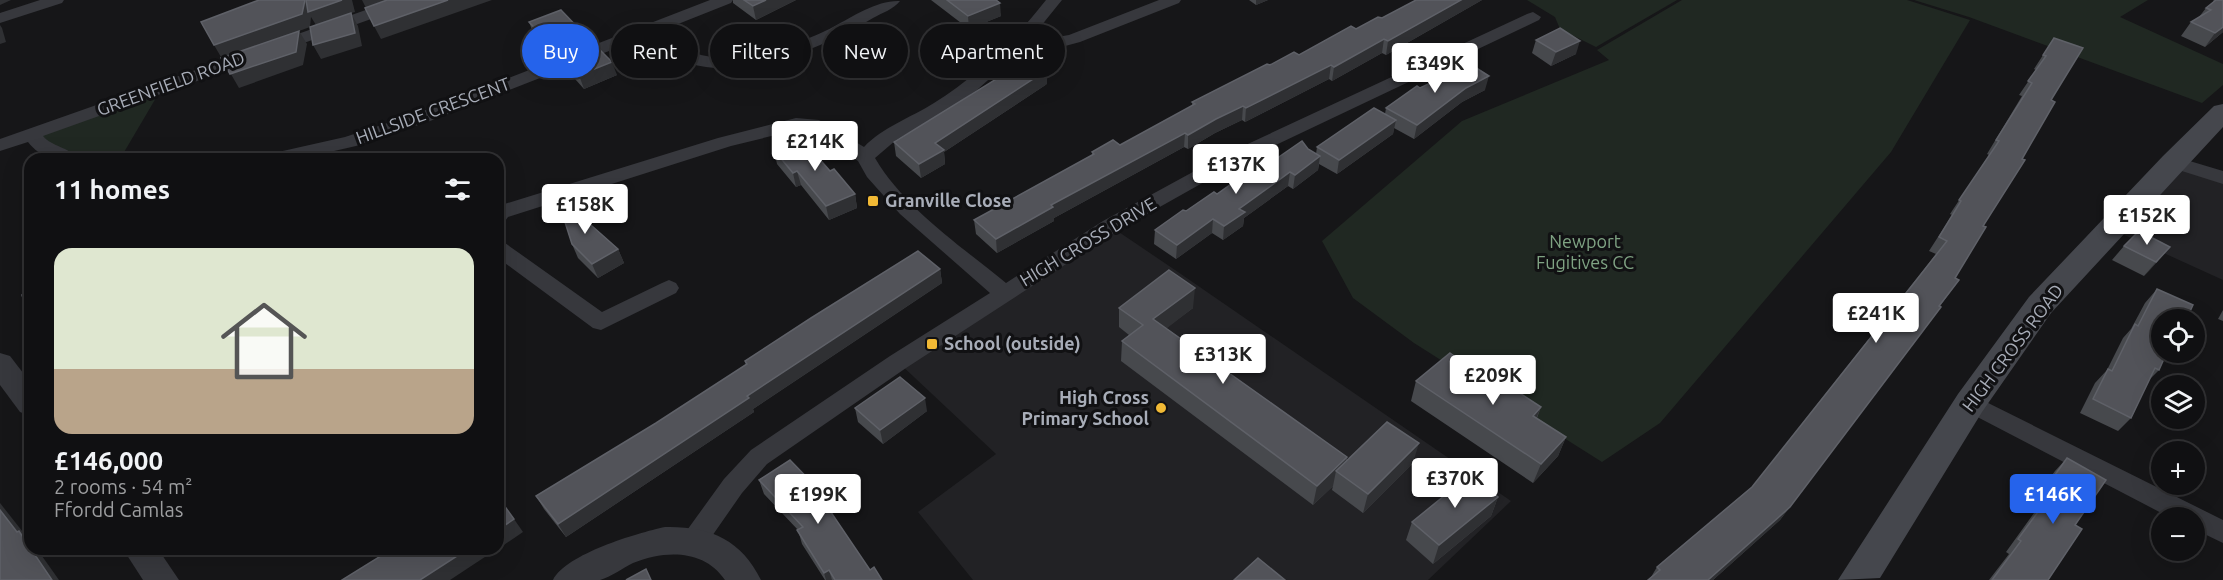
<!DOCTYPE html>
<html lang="en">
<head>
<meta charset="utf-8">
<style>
  :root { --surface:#101012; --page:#1e1e20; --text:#f1f3f6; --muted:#9c9d9f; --line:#303032; --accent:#2563eb }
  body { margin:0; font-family:Ubuntu,sans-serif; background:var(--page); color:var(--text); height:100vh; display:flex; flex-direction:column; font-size:22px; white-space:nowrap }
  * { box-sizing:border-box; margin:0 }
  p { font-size:20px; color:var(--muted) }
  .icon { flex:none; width:33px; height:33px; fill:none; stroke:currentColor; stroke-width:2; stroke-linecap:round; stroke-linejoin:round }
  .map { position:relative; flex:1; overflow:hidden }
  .sheet { position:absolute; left:24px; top:153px; width:480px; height:402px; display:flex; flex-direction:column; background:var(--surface); border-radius:18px; box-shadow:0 6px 24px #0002,0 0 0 2px var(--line) }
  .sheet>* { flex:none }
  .top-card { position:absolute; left:522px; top:24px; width:570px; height:54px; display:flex; gap:12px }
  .tools { position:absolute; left:2151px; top:309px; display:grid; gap:12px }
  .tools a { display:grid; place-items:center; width:54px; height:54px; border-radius:50%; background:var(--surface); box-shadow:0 6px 24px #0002,0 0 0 2px var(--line); font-size:30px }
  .price { position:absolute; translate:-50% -51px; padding:0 14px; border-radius:6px; background:#fff; color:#222; font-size:20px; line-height:39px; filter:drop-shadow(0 2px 3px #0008) }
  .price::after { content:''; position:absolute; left:50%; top:36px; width:18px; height:14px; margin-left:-9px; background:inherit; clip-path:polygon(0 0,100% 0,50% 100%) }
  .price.current { background:var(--accent); color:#fff }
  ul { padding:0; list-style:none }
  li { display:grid; align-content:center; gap:12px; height:318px; padding:0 30px }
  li+li { border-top:2px solid var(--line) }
  li span { display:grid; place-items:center; height:186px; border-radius:18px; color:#555 }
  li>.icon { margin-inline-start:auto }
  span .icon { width:108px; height:108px; fill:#fffc; stroke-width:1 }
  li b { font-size:26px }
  h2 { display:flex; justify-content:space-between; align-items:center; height:72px; padding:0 30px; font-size:26px }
  .chip { padding:0 21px; border-radius:27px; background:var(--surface); box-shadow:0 6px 24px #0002,0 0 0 2px var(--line); font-size:21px; line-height:54px }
  .chip.current { background:var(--accent); color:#fff }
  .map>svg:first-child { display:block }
  .built { fill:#222225 }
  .green { fill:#202822 }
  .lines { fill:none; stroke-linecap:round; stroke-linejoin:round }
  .minor { fill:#37383d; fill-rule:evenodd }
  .tertiary { fill:#37383d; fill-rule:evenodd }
  .secondary { fill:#45474d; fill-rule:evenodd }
  .wall { fill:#47494d }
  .shaded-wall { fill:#2f3033 }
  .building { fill:#525359; stroke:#5f6168; stroke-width:1.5 }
  .poi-dot { fill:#f1b935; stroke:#111113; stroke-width:2 }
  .labels { text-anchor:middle; stroke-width:6; stroke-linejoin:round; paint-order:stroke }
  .street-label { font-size:18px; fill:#a8adb8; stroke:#111113 }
  .poi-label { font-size:18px; font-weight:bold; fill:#a8adb8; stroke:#111113; text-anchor:start }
  .park-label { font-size:18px; fill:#7fa383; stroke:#111113 }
</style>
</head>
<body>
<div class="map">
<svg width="2223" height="580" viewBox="0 0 2223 580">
  <rect width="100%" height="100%" fill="#161618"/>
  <g class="built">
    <polygon points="2173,162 2223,178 2223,280 2111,229"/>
    <polygon points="1110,226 1178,272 1511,501 1428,580 973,580 918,512 996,454 898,362"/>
  </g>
  <g class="green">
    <polygon points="1527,0 1677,0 1596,47 1560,29 1555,17"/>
    <polygon points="1682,0 1907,0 1970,20 1891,152 1660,423 1602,462 1414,343 1353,298 1322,241 1462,121 1609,60 1597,50"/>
    <polygon points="1914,0 2148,0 2120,17 2223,64 2223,85 2202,103 1969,17"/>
    <path d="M163 86 120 159C85 159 56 165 32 134Z"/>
  </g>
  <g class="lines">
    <g class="minor">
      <polygon points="40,0 64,0 62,3 0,23 0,13"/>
      <path d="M394 0H418L416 3 43 136C52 147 70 147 77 159 57 159 41 159 28 142L0 151V139Z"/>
      <path d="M710 0H733L731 3 668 28C675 36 681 46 691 51 724 69 802 44 833 27 854 16 877 0 900 1 894 9 882 13 873 18 826 46 745 82 689 63 673 58 665 45 655 33L430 121 356 146 299 159H263L265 155 345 137 418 113Z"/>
      <path d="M1046 0H1062L1028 42 1069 35 1159 0H1181L1179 3 1080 42 1054 49 1018 53 977 90 943 113 896 140 875 158C905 209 961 246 1006 283L1103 221 1224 155 1527 14 1533 12 1541 17 1539 20 1238 163 1117 231 906 368 767 464 742 493 703 549 694 552 685 549 681 541 685 533 724 479 751 450 890 356 990 293 900 214 867 177 858 161 810 130H796L731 146 508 217 505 221 498 223V206L718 138 796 118 819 120 864 147C883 127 910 118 934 103 978 75 1014 41 1046 0Z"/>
      <polygon points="2173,156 2223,171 2223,184 2166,166 2164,162 2166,158"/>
      <polygon points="498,241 505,243 602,312 662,283 669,280 676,283 679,288 676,293 601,330 593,328 498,258"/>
      <polygon points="1970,394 2223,520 2223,543 2194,529 2194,518 2171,518 1962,409 1959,403 1962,397"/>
    </g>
    <g class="tertiary">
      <polygon points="0,353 10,356 30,382 30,416 20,412 0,385"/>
      <path d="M665 527C709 526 741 539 761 580H725C704 549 665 550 633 563 623 568 611 577 600 580 586 580 567 580 553 580 566 554 637 533 665 527Z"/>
      <polygon points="123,549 158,549 179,580 143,580"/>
    </g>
    <polygon class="secondary" points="2223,104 2223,127 2051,313 1982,412 1880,578 1838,580 1958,394 2029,297 2163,156 2214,106"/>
  </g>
  <g class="wall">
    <polygon points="733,0 796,0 756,20 733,3"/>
    <polygon points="931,0 996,0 1001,16 969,29"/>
    <polygon points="1249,0 1268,0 1256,5"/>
    <polygon points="1416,0 1482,0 1386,55 1382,53 1332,81 1329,79 1245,122 1242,120 1215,133 1188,149 1184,147 1054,218 1054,221 997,253 976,234 974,220 1092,155 1092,152 1120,145 1192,106 1192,102 1270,65 1299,55 1356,29 1382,18"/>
    <polygon points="2214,0 2223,0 2223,32 2205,47 2181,36 2191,22 2199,17 2206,8 2214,2 2213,1"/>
    <polygon points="529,22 587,45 555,58 534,35"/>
    <polygon points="2054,38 2051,100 2022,159 1983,226 1955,278 1959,280 1940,306 1931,320 1780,520 1713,580 1648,580 1651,577 1657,567 1752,487 1936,254 1929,251 1952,215 1950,214 1989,155 1987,154 2022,96 2019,95 2036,70 2034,69"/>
    <polygon points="1536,40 1576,54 1551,66 1532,53"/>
    <polygon points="561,56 617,75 584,89 567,70"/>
    <polygon points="1047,84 944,152 945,164 921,178 896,156 894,142"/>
    <polygon points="1420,88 1485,90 1462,102 1414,139 1394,128 1393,134 1337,174 1319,164 1318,170 1293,189 1288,186 1244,218 1243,226 1223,240 1212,233 1176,259 1154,244 1155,230 1186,211 1263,168 1308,149 1316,154 1317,147 1385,114 1386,108"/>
    <polygon points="774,150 830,171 855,194 857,208 829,220 801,185 796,187 777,164"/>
    <polygon points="572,244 618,249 624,263 598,278 578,258"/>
    <polygon points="2124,246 2158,261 2144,276 2112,260"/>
    <polygon points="940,269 942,283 753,409 754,412 566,537 544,509 536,496 656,423 746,365 745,361"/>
    <polygon points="2157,289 2162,320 2159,370 2149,380 2131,418 2118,431 2080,413 2095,383 2107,370 2123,338 2131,329 2145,303"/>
    <polygon points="1119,308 1193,308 1166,328 1347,457 1347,461 1413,463 1363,513 1332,490 1333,486 1313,505 1121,361 1122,341 1129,335 1119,327"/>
    <polygon points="2223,310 2223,321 2218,319"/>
    <polygon points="1481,375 1541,407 1537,418 1566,437 1558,456 1533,483 1411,401 1416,381"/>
    <polygon points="855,408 927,411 883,444 858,422"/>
    <polygon points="2067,458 2075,525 2048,580 1989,580 2009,554 2006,552 2039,506 2032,502 2055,471"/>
    <polygon points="759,480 823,500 870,570 882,580 825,580 802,544 798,530 764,494"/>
    <polygon points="1498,497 1491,516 1433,564 1406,540 1412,522"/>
  </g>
  <g class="shaded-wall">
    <polygon points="0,0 11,0 0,5"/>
    <polygon points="305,0 352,0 355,12 351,13 358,26 362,46 321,59 313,45 316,25 311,17 310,27 299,31 307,44 303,65 239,88 214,45"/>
    <polygon points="362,0 388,0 366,8"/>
    <polygon points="448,0 492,0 381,39 374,26"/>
    <polygon points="766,0 796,0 756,20 753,6"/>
    <polygon points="1256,0 1268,0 1256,5"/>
    <polygon points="1461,0 1482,0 1386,55 1388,41"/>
    <polygon points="1000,3 1001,16 969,29 968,16"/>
    <polygon points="0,25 2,28 6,42 0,44"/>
    <polygon points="2223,27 2223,32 2205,47 2215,33"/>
    <polygon points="582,32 587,45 555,58 550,44"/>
    <polygon points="1384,39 1382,53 1332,81 1334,67"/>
    <polygon points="1580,41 1576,54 1551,66 1556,52"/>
    <polygon points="612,62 617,75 584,89 579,75"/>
    <polygon points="1331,65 1329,79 1245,122 1246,108"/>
    <polygon points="1047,70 1047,84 944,152 945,164 921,178 919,164 935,143"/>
    <polygon points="1489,76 1485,90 1462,102 1414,139 1417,125 1466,88"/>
    <polygon points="1243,106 1242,120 1215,133 1188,149 1188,135 1216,119"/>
    <polygon points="1396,120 1393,134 1337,174 1339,160"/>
    <polygon points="1185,133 1184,147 1054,218 1054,221 997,253 996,239 1051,205"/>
    <polygon points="1320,156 1318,170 1293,189 1295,175"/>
    <polygon points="797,171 801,185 796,187 793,173"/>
    <polygon points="1290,172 1288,186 1244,218 1243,226 1223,240 1224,226 1239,209"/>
    <polygon points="855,194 857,208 829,220 826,206"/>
    <polygon points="1213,219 1212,233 1176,259 1177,245"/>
    <polygon points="2170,247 2158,261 2144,276 2156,262"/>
    <polygon points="618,249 624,263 598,278 592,264"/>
    <polygon points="940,269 942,283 753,409 754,412 566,537 558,524 747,396"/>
    <polygon points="1959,280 1949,294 1929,320 1939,306"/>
    <polygon points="1195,288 1193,308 1153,339 1153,319"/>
    <polygon points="1941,307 1780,520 1713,580 1708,580"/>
    <polygon points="925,398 927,411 883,444 880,430"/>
    <polygon points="1541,407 1533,426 1533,416"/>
    <polygon points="1566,437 1558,456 1533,483 1541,464"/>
    <polygon points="1419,443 1413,463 1363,513 1368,494"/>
    <polygon points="1347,457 1343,476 1336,471 1333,486 1313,505 1317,486"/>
    <polygon points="1498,497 1491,516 1433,564 1439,545"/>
    <polygon points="0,503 30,541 30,548 0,510"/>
    <polygon points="514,519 523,532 498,549 498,530"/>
    <polygon points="31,549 37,549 59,580 52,580"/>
    <polygon points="241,549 250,549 244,552"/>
    <polygon points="468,549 497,549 450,580 420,580"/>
    <polygon points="829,570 832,580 826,580 824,573"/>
  </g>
  <g class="building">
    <polygon points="259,0 305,0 302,14 214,45 201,22"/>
    <polygon points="306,0 342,0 308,12"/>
    <polygon points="387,0 448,0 374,26 365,8"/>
    <polygon points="744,0 766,0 753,6"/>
    <polygon points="947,0 996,0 1000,3 968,16"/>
    <polygon points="1416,0 1461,0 1388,41 1384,39 1334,67 1331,65 1246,108 1243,106 1216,119 1188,135 1185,133 1051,205 1053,207 996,239 974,220 1094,154 1092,152 1113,140 1120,145 1195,104 1192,102 1267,64 1270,65 1294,52 1299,55 1351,26 1356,29 1378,17 1382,18"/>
    <polygon points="2216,0 2223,0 2223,27 2215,33 2191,22 2211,10 2206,8"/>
    <polygon points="561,10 582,32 550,44 529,22"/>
    <polygon points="351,13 355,33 313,45 310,27"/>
    <polygon points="1560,28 1580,41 1556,52 1536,40"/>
    <polygon points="299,31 296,52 230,74 221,58"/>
    <polygon points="2054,38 2083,48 2051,100 2055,102 2022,159 2025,160 1983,226 1986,227 1955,278 1959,280 1939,306 1941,307 1790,507 1708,580 1648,580 1660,570 1657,567 1752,487 1918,278 1947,241 1939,237 1961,201 1959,200 1999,141 1996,140 2032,83 2028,81 2046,56 2043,55"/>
    <polygon points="594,44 612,62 579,75 561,56"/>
    <polygon points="1027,60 1047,70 935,143 944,150 919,164 894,142"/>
    <polygon points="1470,64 1489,76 1466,88 1417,125 1386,108 1417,86 1420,88"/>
    <polygon points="1374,108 1396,120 1339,160 1317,147"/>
    <polygon points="802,139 830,171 834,169 855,194 826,206 797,171 793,173 774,150"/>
    <polygon points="1302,141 1308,149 1320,156 1295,175 1290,172 1239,209 1245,212 1224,226 1213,219 1177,245 1155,230 1183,210 1186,211 1214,192 1217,194 1258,165 1263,168"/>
    <polygon points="556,194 618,249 592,264 572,244"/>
    <polygon points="2139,231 2170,247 2156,262 2124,246"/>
    <polygon points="918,251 940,269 747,396 749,398 558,524 536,496 656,423 747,364 745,361 811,318"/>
    <polygon points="1169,270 1195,288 1153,319 1347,457 1317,486 1122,341 1143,325 1119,308"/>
    <polygon points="2157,289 2193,305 2186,320 2162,320 2162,352 2167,352 2159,370 2155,368 2131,418 2093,399 2108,369 2112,371 2135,324 2138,326"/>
    <polygon points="30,292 30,313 28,314 22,295"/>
    <polygon points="1450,353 1481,375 1486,371 1541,407 1533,416 1566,437 1541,464 1416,381"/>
    <polygon points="900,377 925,398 880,430 855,408"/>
    <polygon points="1387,422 1419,443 1368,494 1336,471"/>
    <polygon points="2067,458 2106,480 2075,525 2082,529 2048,580 1992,580 2021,541 2018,539 2052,493 2045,489"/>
    <polygon points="790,460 820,491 818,493 870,570 874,567 882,580 835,580 829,570 824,573 797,530 803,527 759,480"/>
    <polygon points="1471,474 1498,497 1439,545 1412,522"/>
    <polygon points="498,497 514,519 498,530"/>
    <polygon points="0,510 17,532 19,531 30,548 30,549 31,549 52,580 0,580"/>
    <polygon points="392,549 468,549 420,580 342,580"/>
    <polygon points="1258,558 1285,580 1234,580"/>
    <polygon points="646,569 651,580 626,580"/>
  </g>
  <g class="poi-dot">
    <rect x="867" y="195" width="12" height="12" rx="3"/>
    <rect x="926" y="338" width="12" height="12" rx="3"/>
    <circle cx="1161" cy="408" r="6"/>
  </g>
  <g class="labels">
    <g class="street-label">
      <text transform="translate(171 84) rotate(-20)" y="6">GREENFIELD ROAD</text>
      <text transform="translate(433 111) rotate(-20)" y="6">HILLSIDE CRESCENT</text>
      <text transform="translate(1088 242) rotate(-31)" y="6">HIGH CROSS DRIVE</text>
      <text transform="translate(2013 348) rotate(-53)" y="6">HIGH CROSS ROAD</text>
    </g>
    <g class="poi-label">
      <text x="885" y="207">Granville Close</text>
      <text x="944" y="350">School (outside)</text>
      <text x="1149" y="404" text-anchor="end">High Cross<tspan x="1149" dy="21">Primary School</tspan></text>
    </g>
    <g class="park-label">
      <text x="1585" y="248">Newport<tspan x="1585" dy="21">Fugitives CC</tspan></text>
    </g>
  </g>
</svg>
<div class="tools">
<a><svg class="icon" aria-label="locate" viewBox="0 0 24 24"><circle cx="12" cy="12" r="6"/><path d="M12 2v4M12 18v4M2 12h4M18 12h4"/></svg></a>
<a><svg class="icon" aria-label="layers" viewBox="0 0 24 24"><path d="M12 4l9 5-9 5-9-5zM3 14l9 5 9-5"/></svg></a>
<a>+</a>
<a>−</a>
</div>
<b class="price" style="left:1435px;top:94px">£349K</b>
<b class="price" style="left:815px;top:172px">£214K</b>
<b class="price" style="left:1236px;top:195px">£137K</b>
<b class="price" style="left:585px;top:235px">£158K</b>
<b class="price" style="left:2147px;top:246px">£152K</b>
<b class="price" style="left:1876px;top:344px">£241K</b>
<b class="price" style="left:1223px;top:385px">£313K</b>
<b class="price" style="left:1493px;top:406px">£209K</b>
<b class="price" style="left:1455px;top:509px">£370K</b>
<b class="price" style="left:818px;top:525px">£199K</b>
<b class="price current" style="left:2053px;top:525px">£146K</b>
<div class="top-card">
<a class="chip current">Buy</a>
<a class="chip">Rent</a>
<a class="chip">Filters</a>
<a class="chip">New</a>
<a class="chip">Apartment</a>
</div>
<section class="sheet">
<h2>11 homes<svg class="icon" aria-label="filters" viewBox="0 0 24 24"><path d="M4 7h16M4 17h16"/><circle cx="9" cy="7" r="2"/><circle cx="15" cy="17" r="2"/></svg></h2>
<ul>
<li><span style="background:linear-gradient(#dfe7d0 65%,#b9a48a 0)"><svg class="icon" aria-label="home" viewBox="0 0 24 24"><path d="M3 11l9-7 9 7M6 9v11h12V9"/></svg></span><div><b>£146,000</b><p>2 rooms · 54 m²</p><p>Ffordd Camlas</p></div></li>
</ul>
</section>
</div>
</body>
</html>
